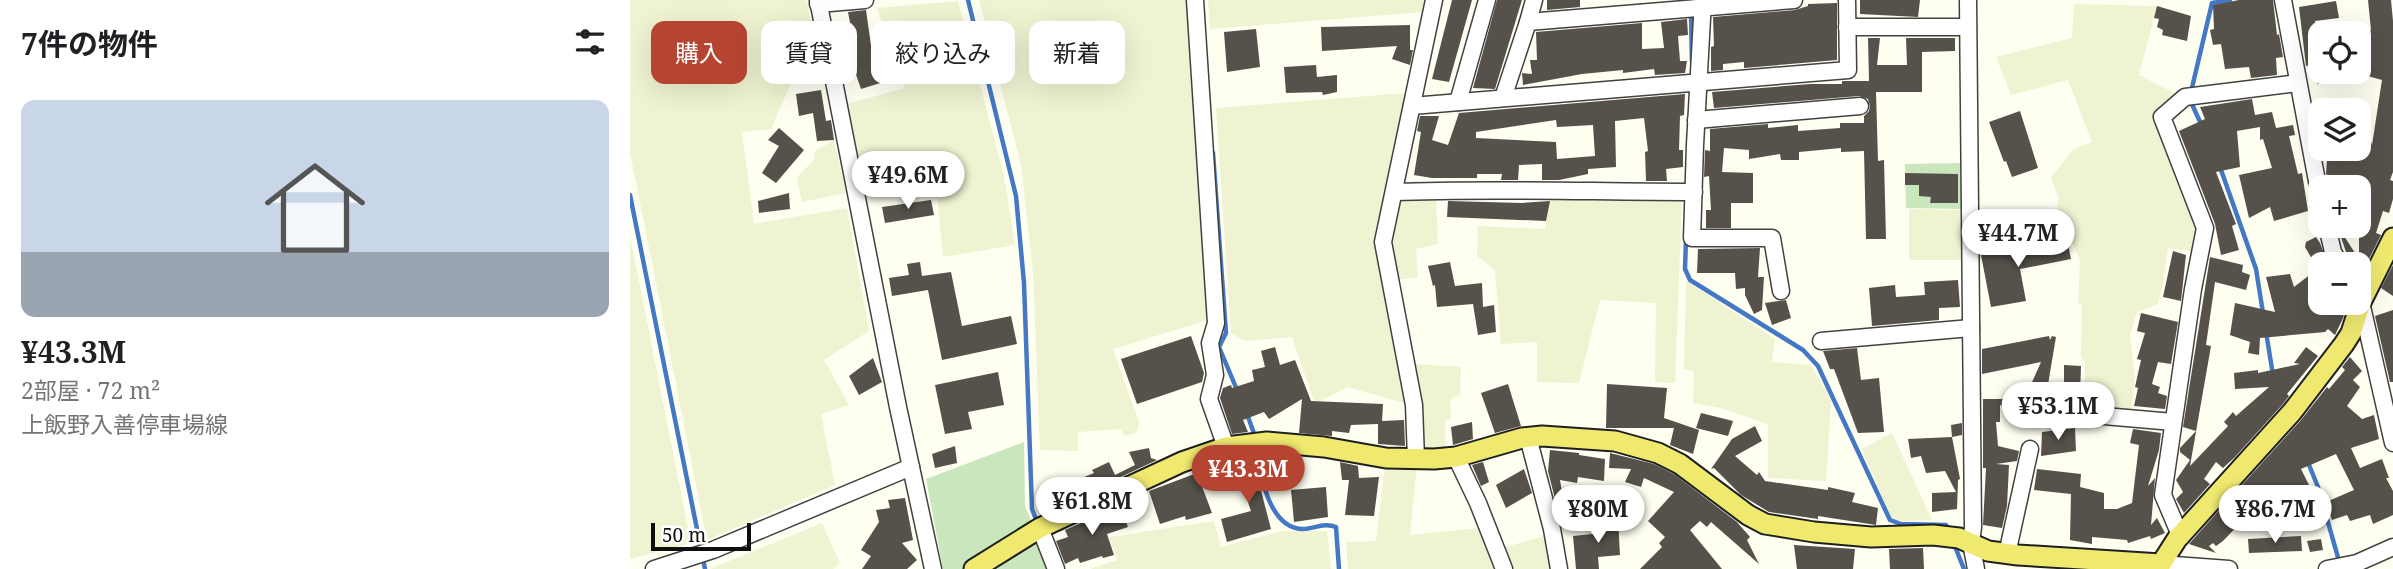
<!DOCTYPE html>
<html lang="ja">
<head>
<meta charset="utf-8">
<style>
  :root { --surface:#fff; --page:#f6f6f6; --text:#202124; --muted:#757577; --line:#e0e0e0; --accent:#b54430 }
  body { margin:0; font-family:"Noto Serif","Noto Sans JP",serif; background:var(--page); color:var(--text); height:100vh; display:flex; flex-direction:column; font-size:26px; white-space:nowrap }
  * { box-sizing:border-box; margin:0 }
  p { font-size:23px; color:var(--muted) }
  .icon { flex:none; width:38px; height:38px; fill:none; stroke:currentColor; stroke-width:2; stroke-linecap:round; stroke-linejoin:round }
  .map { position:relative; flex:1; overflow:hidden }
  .sheet { display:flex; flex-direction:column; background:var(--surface); width:630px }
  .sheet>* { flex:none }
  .banner { position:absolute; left:21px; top:21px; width:665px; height:63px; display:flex; gap:14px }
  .tools { position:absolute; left:1678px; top:21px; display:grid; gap:14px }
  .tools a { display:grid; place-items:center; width:63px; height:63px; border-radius:14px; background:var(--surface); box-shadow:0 7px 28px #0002; font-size:35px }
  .scale { position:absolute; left:21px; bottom:18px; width:100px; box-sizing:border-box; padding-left:7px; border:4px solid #0e0e0e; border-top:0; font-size:19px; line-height:24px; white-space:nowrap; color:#0e0e0e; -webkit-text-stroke:5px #fff; paint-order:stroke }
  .price { position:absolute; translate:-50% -60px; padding:0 16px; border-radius:24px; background:#fff; color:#222; font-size:23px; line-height:46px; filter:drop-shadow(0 2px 4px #0008) }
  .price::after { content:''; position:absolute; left:50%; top:42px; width:21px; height:16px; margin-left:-10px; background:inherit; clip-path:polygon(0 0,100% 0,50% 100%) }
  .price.selected { background:var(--accent); color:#fff }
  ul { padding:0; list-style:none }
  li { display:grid; align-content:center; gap:14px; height:371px; padding:0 21px }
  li+li { border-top:2px solid var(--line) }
  li span { display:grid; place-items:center; height:217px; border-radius:14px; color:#555 }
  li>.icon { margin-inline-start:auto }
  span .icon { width:126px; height:126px; fill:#fffc; stroke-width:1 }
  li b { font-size:30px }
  h2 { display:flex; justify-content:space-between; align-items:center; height:84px; padding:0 21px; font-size:30px }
  .tag { padding:0 24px; border-radius:14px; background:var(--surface); box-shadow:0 7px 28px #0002; font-size:24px; line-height:63px }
  .tag.selected { background:var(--accent); color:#fff }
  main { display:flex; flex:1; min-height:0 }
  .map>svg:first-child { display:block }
  .farmland { fill:#eff3d2 }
  .green { fill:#cae6bc }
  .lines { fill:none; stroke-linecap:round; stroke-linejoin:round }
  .stream { stroke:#4578c4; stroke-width:4.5 }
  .building { fill:#56524b; fill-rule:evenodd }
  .minor-casing { stroke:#414141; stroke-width:19 }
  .major-casing { stroke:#1f1f1f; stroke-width:23 }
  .minor { stroke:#fff; stroke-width:16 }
  .major { stroke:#efe970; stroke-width:19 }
</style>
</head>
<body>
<main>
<section class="sheet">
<h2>7件の物件<svg class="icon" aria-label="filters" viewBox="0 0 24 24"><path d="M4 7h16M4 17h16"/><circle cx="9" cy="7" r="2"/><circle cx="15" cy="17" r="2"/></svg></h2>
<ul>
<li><span style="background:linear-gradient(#c9d6e8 70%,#9aa5b1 0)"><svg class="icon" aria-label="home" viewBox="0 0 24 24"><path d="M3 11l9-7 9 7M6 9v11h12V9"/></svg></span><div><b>¥43.3M</b><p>2部屋 · 72 m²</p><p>上飯野入善停車場線</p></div></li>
</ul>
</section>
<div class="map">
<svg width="1763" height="569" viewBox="0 0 1763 569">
  <rect width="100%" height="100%" fill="#fefef1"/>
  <g class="farmland">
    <polygon points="0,0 177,0 191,75 160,85 141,129 112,132 124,224 217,208 239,331 194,360 219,405 191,414 205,485 77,540 0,152"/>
    <polygon points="349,0 556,0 575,239 578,320 483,349 509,422 507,432 494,436 492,429 448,432 448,451 410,450 403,273 391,165"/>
    <polygon points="578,0 796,0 794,12 580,29"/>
    <polygon points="328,1 374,176 385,245 313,257 306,184 234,194 217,104 275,88 247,8"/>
    <polygon points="1444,4 1527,6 1509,75 1550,96 1525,118 1569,226 1565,252 1538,248 1533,284 1528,304 1507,312 1500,335 1505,376 1501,410 1455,408 1455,363 1451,357 1452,304 1448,303 1450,260 1427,205 1429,199 1421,177 1444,149 1462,142 1438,80 1381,95 1366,57 1442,38"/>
    <polygon points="776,93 745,242 778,404 717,387 685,404 662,337 615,341 601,333 586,108"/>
    <polygon points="204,140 216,193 172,202 167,177 184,160 185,151"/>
    <polygon points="806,197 808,244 786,249 788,277 768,280 759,240 769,198"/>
    <polygon points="920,197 1052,197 1045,383 1025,382 1026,303 970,300 949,383 907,382 907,342 871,344 865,270 847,256 848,226 915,229"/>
    <polygon points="1279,209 1331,210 1331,260 1279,260"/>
    <polygon points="0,236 61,543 0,559"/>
    <polygon points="1056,281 1145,339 1142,362 1181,365 1201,401 1196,481 1138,478 1138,424 1091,408 1063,403 1064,371 1054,369"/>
    <polygon points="784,364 831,367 830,395 820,399 821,419 815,421 816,448 791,451"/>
    <polygon points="1262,433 1302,520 1272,521 1261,517 1232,449"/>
    <polygon points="755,466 787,466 780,535 849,528 867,569 718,569 716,542 746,541"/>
    <polygon points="584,521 591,547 653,531 697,531 701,569 460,569 487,560 479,537"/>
    <polygon points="192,523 210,563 203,569 80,569"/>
    <polygon points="918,535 925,569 881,569 872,548"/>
  </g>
  <g class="green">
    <polygon points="1332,163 1331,209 1276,208 1275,164"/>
    <polygon points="394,442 395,507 403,524 371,543 334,569 313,569 296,479"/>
    <polygon points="407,535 419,569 354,569"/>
  </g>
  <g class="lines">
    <g class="stream">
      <polyline points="338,0 386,196 394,283 402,509 407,522"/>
      <polyline points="1062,62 1061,15 1064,0"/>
      <polyline points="1561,92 1582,3 1600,0"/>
      <polyline points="1560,100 1571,124"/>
      <polyline points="583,153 596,333 589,347 607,390"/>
      <polyline points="1590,167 1626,269 1633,313"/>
      <polyline points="0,195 75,569"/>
      <polyline points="1056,239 1055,269 1060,280 1173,350 1188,366 1260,520 1271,524 1316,525 1318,529"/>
      <polyline points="1636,332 1643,375"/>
      <polyline points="617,414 626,439"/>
      <path d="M627 447C629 473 639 529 673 529 684 529 694 522 706 527L709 569"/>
      <polyline points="1677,460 1688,487 1709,561"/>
      <polyline points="1324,544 1334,569"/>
    </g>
  </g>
  <g class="building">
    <polygon points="822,0 842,0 819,82 802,79"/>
    <polygon points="867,0 892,0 865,89 843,88"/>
    <polygon points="917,0 950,0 950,7 917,10"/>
    <polygon points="1230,0 1290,0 1288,17 1230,14"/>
    <polygon points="1609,0 1643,0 1647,35 1649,34 1653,57 1646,58 1647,75 1621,78 1619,67 1595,69 1591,44 1583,45 1580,30 1584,29 1583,5"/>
    <polygon points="1738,0 1761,0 1763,21 1763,172 1760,180 1763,181 1763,199 1759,213 1753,211 1746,233 1751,235 1731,275 1729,274 1729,264 1720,264 1710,234 1712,233 1729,259 1729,187 1699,187 1702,177 1696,174 1697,159 1693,158 1692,149 1729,149 1729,111 1732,110 1742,145 1752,80 1727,73 1735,43 1729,43 1729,31 1741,30"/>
    <polygon points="1706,1 1709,18 1685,21 1688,45 1690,45 1690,63 1676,66 1669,7"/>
    <polygon points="1207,3 1207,60 1114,68 1114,62 1093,64 1093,70 1081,71 1081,47 1084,46 1083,17 1165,10 1178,6 1178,4"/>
    <polygon points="1527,6 1561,16 1557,41 1532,35 1533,30 1527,27 1529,19 1524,18"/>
    <polygon points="236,10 244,67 256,63 263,79 231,89 220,57 210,59 206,36 222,33 218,12"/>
    <polygon points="1057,19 1058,35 1048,36 1050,61 1057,61 1055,73 1025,75 1024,69 993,73 993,70 952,74 893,85 892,73 902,74 900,60 907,60 906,32 1012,23 1012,49 1034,48 1031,22"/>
    <polygon points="780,25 780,50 783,50 780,65 762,59 767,46 692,51 691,27"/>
    <polygon points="626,29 630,67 597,72 594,32"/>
    <polygon points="1238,38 1250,38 1247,65 1277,65 1276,38 1325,38 1325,51 1292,52 1292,92 1246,92 1248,161 1254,160 1256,239 1236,239 1234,151 1211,152 1211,148 1169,152 1169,160 1151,160 1150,154 1119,159 1119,150 1094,148 1092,172 1123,173 1123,203 1101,203 1101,228 1076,228 1076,210 1081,210 1079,176 1074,177 1075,150 1080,151 1080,129 1138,124 1138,128 1168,125 1168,131 1210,128 1210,123 1234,123 1234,116 1239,111 1240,106 1238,99 1229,96 1084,108 1082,92 1180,84 1212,84 1212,81 1239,81"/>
    <polygon points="686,65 687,77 707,75 707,92 693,95 692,92 656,93 654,67"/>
    <polygon points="1685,72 1720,72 1721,77 1687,84"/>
    <polygon points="191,90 196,121 201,120 204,140 187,141 183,113 169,116 166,94"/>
    <path d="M1055 94 1054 115 1050 116 1049 150H1053V167L1036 169 1037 181H1016L1015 152 1018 151 1014 118 985 121 986 167 958 169V174L929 180H912V164L889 165 888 180H871L872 174H847V178H802L784 175 791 132 787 131 790 116H809L802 140 818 145 829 113ZM926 120 927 127 963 125 965 156 927 159 926 142 846 138V132Z"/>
    <polygon points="1622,99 1625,115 1642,112 1646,128 1663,125 1665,135 1659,136 1668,174 1672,173 1678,211 1644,221 1640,207 1619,218 1609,175 1642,168 1633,139 1630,140 1630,127 1607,131 1610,167 1586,172 1606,224 1602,226 1609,250 1591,255 1585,224 1549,131 1575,119 1570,107"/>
    <polygon points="1390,111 1408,168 1382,177 1376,161 1374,162 1359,122"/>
    <polygon points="149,128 174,150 146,183 132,173 149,146 138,140"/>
    <polygon points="1275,173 1328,174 1328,203 1300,203 1301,197 1289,196 1289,185 1275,185"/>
    <polygon points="159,193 160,209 129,213 128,201"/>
    <polygon points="301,200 304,215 255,223 252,207"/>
    <polygon points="818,201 892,203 920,201 916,221 817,217"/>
    <polygon points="1686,237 1690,243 1698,264 1685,264 1675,247 1676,242"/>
    <polygon points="1437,239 1441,259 1390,269 1396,301 1361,307 1351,255"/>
    <polygon points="1130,248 1128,277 1134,277 1132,310 1124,314 1115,295 1115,288 1106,289 1105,273 1067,273 1068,249"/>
    <polygon points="1543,251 1556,255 1551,301 1533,297"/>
    <polygon points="1580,257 1613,265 1612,272 1620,275 1616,290 1585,282 1576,345 1581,346 1560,466 1598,426 1594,422 1603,412 1606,416 1639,387 1605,389 1604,373 1628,370 1628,373 1670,364 1664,363 1676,347 1688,356 1657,394 1659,396 1653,404 1605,457 1593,468 1586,462 1574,479 1580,484 1554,513 1546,499 1553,492 1546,480 1560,460 1550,452 1550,448 1566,431 1553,427"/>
    <polygon points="290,262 292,276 321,272 332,326 381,316 387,344 312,360 298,290 262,296 259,278 279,275 277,264"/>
    <polygon points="820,262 825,286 852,283 853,307 864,305 866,332 848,335 843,304 807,307 805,285 803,286 798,266"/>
    <polygon points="1763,265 1763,296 1751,288"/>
    <polygon points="1690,267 1690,303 1699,303 1714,316 1705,335 1698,329 1695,332 1630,338 1629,355 1618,353 1620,342 1600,335 1605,303 1645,312 1636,277 1660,274 1664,287"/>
    <polygon points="1328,280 1330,307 1309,308 1309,320 1242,326 1239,288 1265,285 1266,297 1295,295 1294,282"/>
    <polygon points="1156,300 1161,318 1142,325 1135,303"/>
    <polygon points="1763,310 1763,382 1760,382 1745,316"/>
    <polygon points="1511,313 1548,322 1541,364 1528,362 1522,384 1530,387 1528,393 1537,396 1535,409 1504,406 1508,388 1505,387 1511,360 1507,359 1515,333 1507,331"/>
    <polygon points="561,336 574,373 572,382 507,404 491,359"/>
    <polygon points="1419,336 1420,340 1422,336 1426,337 1411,426 1408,426 1405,406 1403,414 1370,405 1370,422 1366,422 1368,446 1389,451 1387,461 1366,464 1379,465 1377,506 1372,528 1353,525 1356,468 1353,468 1353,399 1386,399 1386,387 1399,389 1411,362 1352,374 1352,349"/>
    <polygon points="645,347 650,365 665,360 681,401 753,404 752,421 774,420 775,446 748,444 748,424 721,425 719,433 702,431 702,436 669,433 672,399 639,419 634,412 613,420 618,432 602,434 590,398 593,388 601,385 602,388 624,381 622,370 635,367 631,351"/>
    <polygon points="1227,348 1231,380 1249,378 1254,432 1228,433 1204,369 1200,369 1193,351"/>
    <polygon points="1720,357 1732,371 1723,380 1730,387 1717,406 1732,419 1744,415 1749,439 1721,448 1730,468 1752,459 1759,478 1756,478 1763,491 1763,515 1743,524 1740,515 1720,521 1717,515 1702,520 1696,502 1724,490 1706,454 1671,469 1680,487 1666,497 1659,487 1638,511 1611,486 1671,420 1697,387 1699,389 1715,370 1712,367"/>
    <polygon points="243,358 252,382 229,395 219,376"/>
    <polygon points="1434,365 1451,366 1450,396 1434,392"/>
    <polygon points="368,372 374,405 338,412 342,429 315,434 305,385"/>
    <polygon points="878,384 891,426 865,433 851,393"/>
    <polygon points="977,384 1037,388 1034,418 1069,430 1063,454 1040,445 1044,428 976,428"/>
    <polygon points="1071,413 1103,421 1098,436 1066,428"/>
    <polygon points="842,422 843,439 823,445 821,427"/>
    <polygon points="1332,423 1332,435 1322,437 1321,425"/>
    <polygon points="1125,426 1132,441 1105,456 1127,475 1129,472 1135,481 1198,490 1198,487 1225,493 1222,502 1248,508 1246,525 1188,516 1188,519 1139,512 1111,495 1084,468 1081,469 1102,439"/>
    <polygon points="1445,428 1446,451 1411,456 1412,432"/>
    <polygon points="1503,429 1531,433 1529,450 1518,486 1525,478 1521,525 1527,518 1535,533 1521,539 1520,536 1498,543 1497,540 1462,537 1462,544 1440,540 1441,494 1404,490 1407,469 1451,474 1450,487 1474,493 1474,509 1487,509 1502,503 1509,445 1500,443"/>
    <polygon points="1322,437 1330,479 1328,480 1327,509 1302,512 1302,493 1326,492 1315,471 1296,473 1291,456 1281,458 1278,439"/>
    <polygon points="325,446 327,463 305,468 302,454"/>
    <polygon points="519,448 521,458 527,460 450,496 442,482 464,473 462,470 479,462 485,475 505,465 499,452"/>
    <polygon points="920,450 949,453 949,455 975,459 974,481 948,477 947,483 930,480 933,498 925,499 918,471"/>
    <polygon points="980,453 1024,464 1044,474 1107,522 1120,537 1117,540 1129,564 1081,522 1077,527 1070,521 1060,530 1092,569 1010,569 1032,547 1029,543 1035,537 1018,521 1044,492 1014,478 1011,487 995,482 1001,469 979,468"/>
    <polygon points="622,456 641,529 597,542 591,519 621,511 603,459"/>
    <polygon points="651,456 666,457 667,462 652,465"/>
    <polygon points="710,462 728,466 729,478 749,477 744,516 715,515 719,480 712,480"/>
    <polygon points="853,462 859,482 851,486 842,465"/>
    <polygon points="894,469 902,493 876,508 866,485"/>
    <polygon points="567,473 582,513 556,520 555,516 530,524 519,491"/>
    <polygon points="696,487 698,517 664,522 661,490"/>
    <polygon points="275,498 283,540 272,543 287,560 277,569 232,569 241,556 231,550 249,522 246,510 260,508 258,500"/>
    <polygon points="1599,499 1619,514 1593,541 1586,546 1583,543 1579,546 1586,553 1559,544"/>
    <polygon points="987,501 990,555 968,557 969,569 946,569 943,536 972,533 972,536"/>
    <polygon points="490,506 498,527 477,534 484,555 473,558 472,556 450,563 448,558 435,564 426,541 438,537 435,530"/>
    <polygon points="1671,536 1672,551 1619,553 1618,539"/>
    <polygon points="1691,539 1693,550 1680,552 1677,541"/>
    <polygon points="1164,545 1225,549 1223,569 1167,569"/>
    <polygon points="1293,548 1294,569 1260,569 1259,549"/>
  </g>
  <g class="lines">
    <defs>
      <g id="minor">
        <polyline points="188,0 268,407 303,569"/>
        <polyline points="565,0 586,323 580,343 585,375 579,399 596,447"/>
        <polyline points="1073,0 1065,145 1062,238 1142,238 1151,291"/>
        <polyline points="1338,0 1343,527 1341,543 1346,569"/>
        <polyline points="1653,0 1690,197"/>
        <polyline points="188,4 235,0"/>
        <polyline points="898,22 904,0"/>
        <polyline points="1217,27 1338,27"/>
        <polyline points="873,98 898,22 1164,0"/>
        <polyline points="828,102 857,0"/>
        <polyline points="782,106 1218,70 1217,0"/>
        <polyline points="1066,120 1230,106"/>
        <path d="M764 192C863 188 964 192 1064 192"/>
        <polyline points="1697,226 1703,252 1710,264"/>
        <polyline points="1731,302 1763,443"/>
        <polyline points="1191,341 1341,328"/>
        <polyline points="1428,412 1543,422"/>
        <polyline points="898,437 922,529 929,569"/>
        <polyline points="826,457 848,503 874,569"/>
        <polyline points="786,459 784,405 753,242 804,0"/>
        <polyline points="410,528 426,569"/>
        <polyline points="1550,535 1533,495 1563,289 1575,228 1532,117 1555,97 1668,83"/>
        <polyline points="1377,554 1400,449"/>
        <polyline points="1531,564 1599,569"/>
        <polyline points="24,569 83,550 281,467"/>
        <polyline points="1697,569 1727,563 1763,547"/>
      </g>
      <polyline id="major" points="344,569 410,528 552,462 596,447 637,442 694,447 756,458 804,459 826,457 892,438 912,436 985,441 1028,453 1050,464 1118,515 1135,524 1184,532 1241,537 1303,535 1329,538 1358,551 1388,555 1531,564 1547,539 1662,412 1714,344 1721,333 1731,302 1763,238"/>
    </defs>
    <use href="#minor" class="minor-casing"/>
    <use href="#major" class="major-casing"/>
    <use href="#minor" class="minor"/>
    <use href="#major" class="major"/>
  </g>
</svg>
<div class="tools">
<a><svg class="icon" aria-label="locate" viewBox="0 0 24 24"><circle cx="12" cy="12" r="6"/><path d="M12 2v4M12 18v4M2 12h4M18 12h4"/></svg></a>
<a><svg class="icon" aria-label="layers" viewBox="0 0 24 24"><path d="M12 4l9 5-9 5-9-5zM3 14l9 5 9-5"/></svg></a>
<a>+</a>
<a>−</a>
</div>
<div class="scale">50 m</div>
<b class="price" style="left:278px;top:211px">¥49.6M</b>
<b class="price" style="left:1388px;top:269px">¥44.7M</b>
<b class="price" style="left:1428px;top:442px">¥53.1M</b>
<b class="price selected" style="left:618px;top:505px">¥43.3M</b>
<b class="price" style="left:462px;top:537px">¥61.8M</b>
<b class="price" style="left:968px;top:545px">¥80M</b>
<b class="price" style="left:1645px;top:545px">¥86.7M</b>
<div class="banner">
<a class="tag selected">購入</a>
<a class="tag">賃貸</a>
<a class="tag">絞り込み</a>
<a class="tag">新着</a>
</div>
</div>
</main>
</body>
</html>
